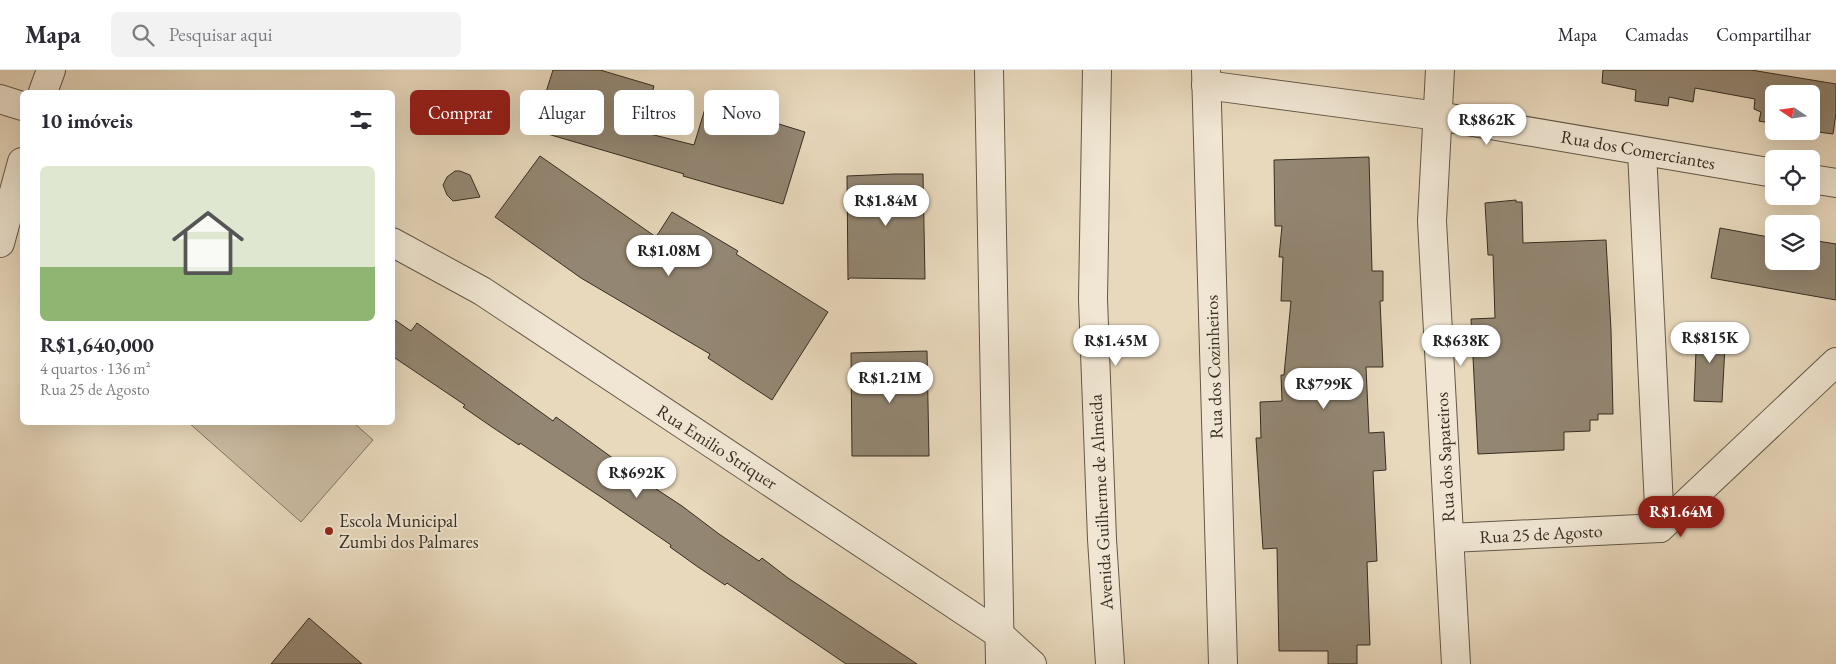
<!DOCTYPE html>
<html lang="pt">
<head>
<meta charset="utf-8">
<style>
  :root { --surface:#fff; --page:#f2f2f3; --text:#2b2b33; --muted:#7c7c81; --line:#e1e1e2; --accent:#8f2418 }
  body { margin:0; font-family:"EB Garamond",serif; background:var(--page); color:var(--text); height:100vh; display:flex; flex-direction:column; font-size:19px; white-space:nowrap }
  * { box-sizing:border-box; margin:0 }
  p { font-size:16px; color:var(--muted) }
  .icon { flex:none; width:28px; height:28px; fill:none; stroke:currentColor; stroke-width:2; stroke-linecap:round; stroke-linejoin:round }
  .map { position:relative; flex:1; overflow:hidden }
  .panel { position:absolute; left:20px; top:20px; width:375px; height:335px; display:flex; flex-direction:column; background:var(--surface); border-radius:8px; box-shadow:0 5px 20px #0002 }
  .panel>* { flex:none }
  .hud { position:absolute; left:410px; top:20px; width:475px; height:45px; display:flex; gap:10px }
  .needle { width:32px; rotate:283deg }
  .controls { position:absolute; left:1765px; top:15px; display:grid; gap:10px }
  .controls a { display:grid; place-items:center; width:55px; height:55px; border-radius:8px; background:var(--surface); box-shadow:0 5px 20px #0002; font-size:25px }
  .price { position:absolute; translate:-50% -42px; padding:0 11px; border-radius:18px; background:#fff; color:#222; font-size:16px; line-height:32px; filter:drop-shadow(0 1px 2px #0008) }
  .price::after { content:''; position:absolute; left:50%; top:30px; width:15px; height:11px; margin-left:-8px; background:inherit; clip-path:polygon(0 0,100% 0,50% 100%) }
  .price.current { background:var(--accent); color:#fff }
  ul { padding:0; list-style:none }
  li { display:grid; align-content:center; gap:10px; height:265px; padding:0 20px }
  li span { display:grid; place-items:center; height:155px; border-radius:8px; color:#555 }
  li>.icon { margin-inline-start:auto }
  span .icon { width:90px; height:90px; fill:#fffc; stroke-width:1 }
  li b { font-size:21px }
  h2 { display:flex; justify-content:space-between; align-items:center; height:60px; padding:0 20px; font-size:21px }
  .chip { padding:0 18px; border-radius:8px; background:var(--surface); box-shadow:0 5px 20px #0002; font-size:18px; line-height:45px }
  .chip.current { background:var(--accent); color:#fff }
  header { display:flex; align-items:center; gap:30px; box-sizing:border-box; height:70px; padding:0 25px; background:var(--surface); border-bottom:1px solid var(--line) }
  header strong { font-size:24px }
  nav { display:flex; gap:28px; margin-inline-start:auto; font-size:18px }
  .search { width:350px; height:45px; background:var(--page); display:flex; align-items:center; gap:12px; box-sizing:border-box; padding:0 18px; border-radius:8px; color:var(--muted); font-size:19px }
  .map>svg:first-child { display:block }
  .green { fill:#cabba2; stroke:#807462 }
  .building { fill:#938672; stroke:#372d21 }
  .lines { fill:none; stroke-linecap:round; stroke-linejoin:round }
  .minor-casing { stroke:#635848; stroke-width:30 }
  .tertiary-casing { stroke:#635848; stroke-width:30 }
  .minor { stroke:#f0e6d3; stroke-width:28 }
  .tertiary { stroke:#f0e6d3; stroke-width:28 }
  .poi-dot { fill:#8f2418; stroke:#f0e6d3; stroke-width:2 }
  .labels { text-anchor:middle; stroke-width:4; stroke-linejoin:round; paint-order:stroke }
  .street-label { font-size:18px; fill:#372d21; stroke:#f0e6d3 }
  .poi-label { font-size:18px; fill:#372d21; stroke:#f0e6d3; text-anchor:start }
</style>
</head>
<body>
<header>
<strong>Mapa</strong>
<div class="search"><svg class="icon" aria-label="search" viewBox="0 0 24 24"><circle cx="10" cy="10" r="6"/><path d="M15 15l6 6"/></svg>Pesquisar aqui</div>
<nav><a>Mapa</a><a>Camadas</a><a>Compartilhar</a></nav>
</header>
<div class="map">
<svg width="1836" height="594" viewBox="0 0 1836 594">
  <rect width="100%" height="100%" fill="#e8d8bc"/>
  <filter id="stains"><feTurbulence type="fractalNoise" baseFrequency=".004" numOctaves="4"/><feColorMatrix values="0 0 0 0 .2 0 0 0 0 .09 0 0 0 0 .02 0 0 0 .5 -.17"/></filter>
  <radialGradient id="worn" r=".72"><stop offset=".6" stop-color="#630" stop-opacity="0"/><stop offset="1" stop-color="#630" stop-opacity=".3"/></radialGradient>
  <polygon class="green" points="189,353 354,353 373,370 301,452"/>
  <g class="building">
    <polygon points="553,0 600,0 654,16 642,62 694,75 707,32 805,62 783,134 721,117 683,106 684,104 534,60"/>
    <polygon points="1603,0 1751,0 1836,14 1836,43 1833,64 1811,61 1811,24 1774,24 1774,54 1759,51 1761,42 1754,39 1755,29 1695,18 1693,32 1669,27 1668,36 1635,31 1636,20 1602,13"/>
    <polygon points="540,86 656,167 672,142 738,181 736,184 828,242 772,330 708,288 710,284 581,208 495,147"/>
    <polygon points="1369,87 1372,201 1383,201 1383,231 1380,231 1383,297 1366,297 1369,363 1384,362 1386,400 1373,401 1377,491 1367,492 1370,575 1357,575 1357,594 1328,594 1328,581 1279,581 1277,478 1263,479 1256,368 1261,368 1260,332 1282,331 1281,305 1284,305 1291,231 1281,231 1283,187 1279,187 1282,156 1275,156 1274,90"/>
    <polygon points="455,101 460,101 470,105 480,127 453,131 447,125 443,115 447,107"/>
    <polygon points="894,104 923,104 925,209 850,208 848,210 847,106"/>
    <polygon points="1516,130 1516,132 1522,132 1523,173 1606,170 1611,260 1613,344 1598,344 1598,350 1590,350 1590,361 1564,362 1564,380 1478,384 1471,249 1495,248 1493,185 1488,185 1485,133"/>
    <polygon points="1720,158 1774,168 1774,191 1811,191 1811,170 1836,174 1836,230 1711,208"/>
    <polygon points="392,248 411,261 417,253 553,351 556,347 650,415 682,436 719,464 759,491 762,488 788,508 917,594 846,594 727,513 725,515 698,497 670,477 671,475 601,427 520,373 519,375 492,357 463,337 465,335 392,286"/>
    <polygon points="1697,256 1726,258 1722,332 1694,331"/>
    <polygon points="927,281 929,386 852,386 851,283"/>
    <polygon points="309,548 362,594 271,594"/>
  </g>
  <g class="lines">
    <defs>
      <g id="minor">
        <polyline points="989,0 1000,594"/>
        <polyline points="1440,0 1432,151 1456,594"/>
        <polyline points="1206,15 1438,46 1774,103"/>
        <polyline points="43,22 51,0"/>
        <polyline points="0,29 22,36"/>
        <polyline points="1642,81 1660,458"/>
        <polyline points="1811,109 1836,113"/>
        <polyline points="392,172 482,221 999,564 1032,594"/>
        <polyline points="0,173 22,92"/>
        <polyline points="1450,468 1660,458 1836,292"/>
      </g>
      <g id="tertiary">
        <polyline points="1097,0 1093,229 1102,469 1110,594"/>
        <polyline points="1206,0 1223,594"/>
      </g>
    </defs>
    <use href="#minor" class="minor-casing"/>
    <use href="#tertiary" class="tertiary-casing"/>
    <use href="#minor" class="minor"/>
    <use href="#tertiary" class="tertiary"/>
  </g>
  <circle class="poi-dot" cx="329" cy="461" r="5"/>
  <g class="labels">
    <g class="street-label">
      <text transform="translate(1638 80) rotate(10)" y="6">Rua dos Comerciantes</text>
      <text transform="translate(1214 297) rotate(-92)" y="6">Rua dos Cozinheiros</text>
      <text transform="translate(717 377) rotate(33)" y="6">Rua Emilio Striquer</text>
      <text transform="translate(1445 387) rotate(-93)" y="6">Rua dos Sapateiros</text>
      <text transform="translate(1101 432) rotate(-93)" y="6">Avenida Guilherme de Almeida</text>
      <text transform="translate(1541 464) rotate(-3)" y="6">Rua 25 de Agosto</text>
    </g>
    <g class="poi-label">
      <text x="339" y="457">Escola Municipal<tspan x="339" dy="21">Zumbi dos Palmares</tspan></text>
    </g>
  </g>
  <rect width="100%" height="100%" filter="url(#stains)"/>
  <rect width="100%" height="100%" fill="url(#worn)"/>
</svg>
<div class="controls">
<a><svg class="needle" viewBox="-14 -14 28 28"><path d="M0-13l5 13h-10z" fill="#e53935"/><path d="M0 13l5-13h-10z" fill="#7c7c81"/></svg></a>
<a><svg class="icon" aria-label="locate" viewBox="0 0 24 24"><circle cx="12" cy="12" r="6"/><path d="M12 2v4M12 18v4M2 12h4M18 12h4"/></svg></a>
<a><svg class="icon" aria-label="layers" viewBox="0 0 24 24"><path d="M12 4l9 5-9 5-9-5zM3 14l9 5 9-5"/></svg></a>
</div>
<b class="price" style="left:1487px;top:76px">R$862K</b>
<b class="price" style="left:886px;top:157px">R$1.84M</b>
<b class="price" style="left:669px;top:207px">R$1.08M</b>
<b class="price" style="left:1710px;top:294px">R$815K</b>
<b class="price" style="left:1116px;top:297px">R$1.45M</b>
<b class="price" style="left:1461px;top:297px">R$638K</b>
<b class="price" style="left:890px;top:334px">R$1.21M</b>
<b class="price" style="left:1324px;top:340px">R$799K</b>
<b class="price" style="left:637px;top:429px">R$692K</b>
<b class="price current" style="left:1681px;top:468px">R$1.64M</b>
<div class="hud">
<a class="chip current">Comprar</a>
<a class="chip">Alugar</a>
<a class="chip">Filtros</a>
<a class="chip">Novo</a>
</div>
<section class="panel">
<h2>10 imóveis<svg class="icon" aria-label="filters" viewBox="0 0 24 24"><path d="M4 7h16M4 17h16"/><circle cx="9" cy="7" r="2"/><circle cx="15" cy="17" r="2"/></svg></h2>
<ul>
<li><span style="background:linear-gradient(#dfe7d0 65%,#8fb573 0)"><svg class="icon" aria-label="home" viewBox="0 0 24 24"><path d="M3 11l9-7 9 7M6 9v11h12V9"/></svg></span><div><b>R$1,640,000</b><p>4 quartos · 136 m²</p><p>Rua 25 de Agosto</p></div></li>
</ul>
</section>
</div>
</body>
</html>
